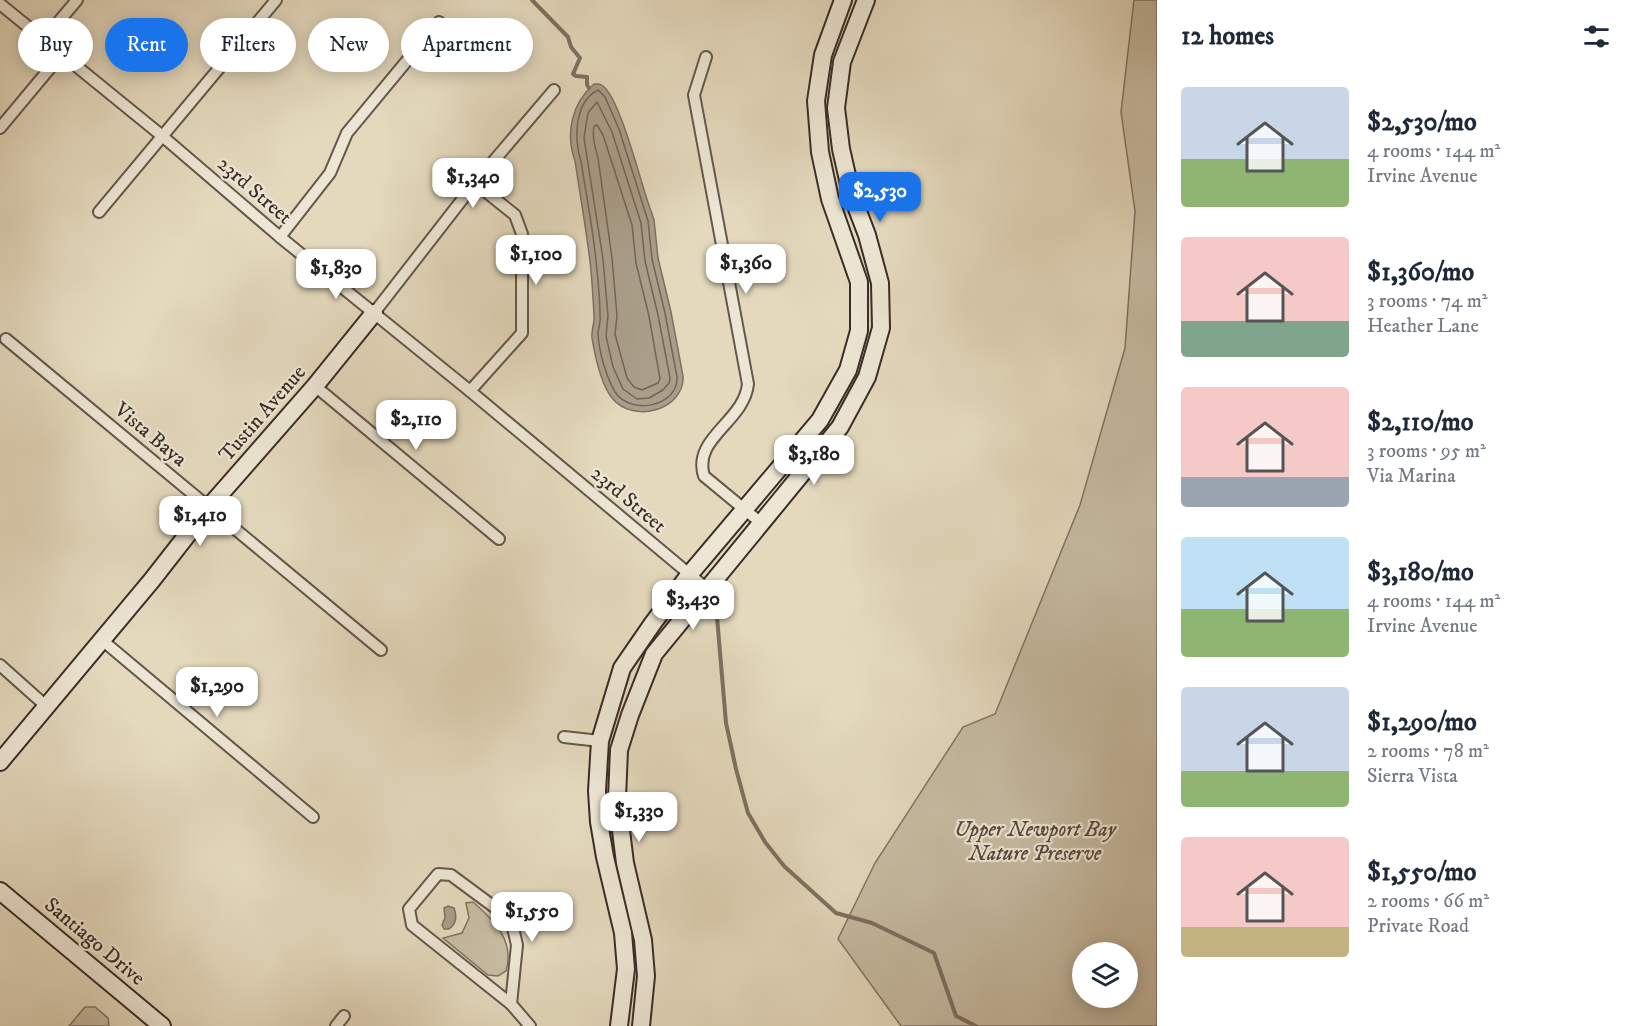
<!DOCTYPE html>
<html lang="en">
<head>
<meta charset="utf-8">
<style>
  :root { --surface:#fff; --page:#f2f2f3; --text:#1f2937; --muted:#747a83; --accent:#1a73e8 }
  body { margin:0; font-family:"IM FELL DW Pica",serif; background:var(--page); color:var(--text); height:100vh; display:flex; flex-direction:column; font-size:22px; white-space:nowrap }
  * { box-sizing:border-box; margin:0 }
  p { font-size:20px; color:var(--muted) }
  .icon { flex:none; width:33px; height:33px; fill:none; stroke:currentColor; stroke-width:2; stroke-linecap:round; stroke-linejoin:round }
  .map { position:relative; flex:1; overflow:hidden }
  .panel { display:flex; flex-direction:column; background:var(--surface); width:480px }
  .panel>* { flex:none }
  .top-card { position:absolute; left:18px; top:18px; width:570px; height:54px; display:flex; gap:12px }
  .buttons { position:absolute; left:1072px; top:942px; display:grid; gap:12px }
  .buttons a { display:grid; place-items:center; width:66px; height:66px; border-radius:50%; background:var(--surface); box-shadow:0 3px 15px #0003; font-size:30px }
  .price { position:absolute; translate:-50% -51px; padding:0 14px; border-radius:12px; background:#fff; color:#222; font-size:20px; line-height:39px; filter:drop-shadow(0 2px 3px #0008) }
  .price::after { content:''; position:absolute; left:50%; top:36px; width:18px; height:14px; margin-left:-9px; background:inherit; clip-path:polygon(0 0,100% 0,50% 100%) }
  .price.current { background:var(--accent); color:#fff }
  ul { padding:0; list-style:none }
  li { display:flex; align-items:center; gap:18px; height:150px; padding:0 24px }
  li span { display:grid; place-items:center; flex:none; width:168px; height:120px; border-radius:6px; color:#555 }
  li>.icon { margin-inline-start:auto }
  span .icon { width:72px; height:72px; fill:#fffc; stroke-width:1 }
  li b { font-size:26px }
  h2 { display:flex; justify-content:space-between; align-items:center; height:72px; padding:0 24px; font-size:26px }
  .tag { padding:0 21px; border-radius:27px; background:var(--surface); box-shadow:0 3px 15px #0003; font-size:21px; line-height:54px }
  .tag.current { background:var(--accent); color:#fff }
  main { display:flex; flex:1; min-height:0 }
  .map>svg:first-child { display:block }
  .green { fill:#c7bca3; stroke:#807464; stroke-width:1.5; fill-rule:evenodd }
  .water { fill:#aa9e8a; stroke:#7d7062; stroke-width:1.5 }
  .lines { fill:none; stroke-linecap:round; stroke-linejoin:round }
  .shore { stroke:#726558; stroke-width:1.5 }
  .stream { stroke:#7d7062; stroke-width:4 }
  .street-casing { stroke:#64574c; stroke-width:14 }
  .secondary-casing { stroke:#3a2c26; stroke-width:20 }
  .street { stroke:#ede6d4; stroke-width:10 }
  .secondary { stroke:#ede6d4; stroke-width:16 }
  .labels { text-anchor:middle; stroke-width:4.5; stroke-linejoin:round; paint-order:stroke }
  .street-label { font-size:21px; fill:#3a2c26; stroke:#ede6d4 }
  .park-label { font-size:21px; font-style:italic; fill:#56493f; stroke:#ede6d4 }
</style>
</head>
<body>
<main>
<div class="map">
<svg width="1157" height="1026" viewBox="0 0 1157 1026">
  <rect width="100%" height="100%" fill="#e4d9bd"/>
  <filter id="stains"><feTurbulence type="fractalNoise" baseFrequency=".00333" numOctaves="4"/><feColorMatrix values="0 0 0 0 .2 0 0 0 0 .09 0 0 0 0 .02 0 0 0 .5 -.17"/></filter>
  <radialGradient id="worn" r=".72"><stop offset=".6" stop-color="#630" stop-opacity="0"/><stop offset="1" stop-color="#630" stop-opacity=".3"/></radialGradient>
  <g class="green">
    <path d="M1134 0H1157V1026H901L838 939 875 863 963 727 995 714 1080 505 1125 348 1135 211 1121 112ZM1083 952H1128V998H1083Z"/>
    <path d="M473 902C494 920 515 941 506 971L498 976 488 975 443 938 462 933 469 918 466 903Z"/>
    <polygon points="85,1007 95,1007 108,1018 109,1026 69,1026"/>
  </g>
  <g class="water">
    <path d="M594 84C599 84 599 83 603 86 621 100 641 185 651 211L654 220 658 258 671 312 683 376C685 409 634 425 612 398 600 383 595 356 592 338 591 330 595 323 594 315 593 297 592 279 590 261 586 228 580 194 575 161 565 133 572 103 594 84Z"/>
    <path d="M448 906 454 908C457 916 456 924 449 929H444L442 925 445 918 444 908Z"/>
  </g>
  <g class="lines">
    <g class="shore">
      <path d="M598 90 605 97 619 129 648 221 652 259 665 313 677 377C679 405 632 417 615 392 606 376 599 352 598 334 598 328 601 323 600 316 600 298 598 279 596 261 593 228 586 194 581 161 574 139 574 102 598 90Z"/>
      <polygon points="597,102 612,132 641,223 645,261 658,315 670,378 669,383 663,390 649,398 637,399 623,389 613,367 606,336 608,316 603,259 584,138 588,113"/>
      <path d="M597 125 603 135 632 225 636 263 649 316 660 379 658 383 642 390 634 387 627 378 615 334 617 316 612 258 598 158C595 147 592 137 594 126Z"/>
    </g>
    <g class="stream">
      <polyline points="532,0 568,37 571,47 580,58 573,74 576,76 587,77 587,85 589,88"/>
      <polyline points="717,617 726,723 736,769 748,813 765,842 784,866 836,913 872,923 934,953 956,1016 976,1026"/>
    </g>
    <defs>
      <g id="street">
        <polyline points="0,4 161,135 280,237 470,391 706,588"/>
        <polyline points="44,39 77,0"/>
        <path d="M706 57 694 95 748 384C744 422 692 438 704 476L761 523"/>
        <polyline points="0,128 61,55"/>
        <polyline points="99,212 276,0"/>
        <polyline points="280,237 330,173 347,133 439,22"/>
        <polyline points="374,313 475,183 554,90"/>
        <polyline points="6,339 381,650"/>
        <polyline points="315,386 499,539"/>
        <polyline points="470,391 522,333 522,234 515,215 475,183"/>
        <polyline points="102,640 313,817"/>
        <polyline points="0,665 46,706"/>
        <polyline points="564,737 600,741"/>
        <polygon points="438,874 451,875 501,912 513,928 517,945 511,1004 412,925 409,909"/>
        <polyline points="511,1004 530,1026"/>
        <polyline points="336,1026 344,1016"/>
      </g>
      <g id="secondary">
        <polyline points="0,762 152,580 209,507 315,386 374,313"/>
        <polyline points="0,891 162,1026"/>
        <polyline points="619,1026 626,969 623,933 605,857 599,822 597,791 600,741 622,668 653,623 689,575 820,420 848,370 859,331 859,282 830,199 820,152 816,101 823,55 843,0"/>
        <polyline points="641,1026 646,976 643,940 625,863 617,798 619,750 630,715 654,654 840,427 867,377 881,328 880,283 867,235 851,193 841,149 836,108 842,62 866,0"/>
      </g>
    </defs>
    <use href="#street" class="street-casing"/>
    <use href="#secondary" class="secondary-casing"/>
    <use href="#street" class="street"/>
    <use href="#secondary" class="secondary"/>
  </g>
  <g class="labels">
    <g class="street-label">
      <text transform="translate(255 190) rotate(41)" y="7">23rd Street</text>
      <text transform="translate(262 413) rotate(-49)" y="7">Tustin Avenue</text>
      <text transform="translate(151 434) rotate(40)" y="7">Vista Baya</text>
      <text transform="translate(629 499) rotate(40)" y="7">23rd Street</text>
      <text transform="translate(95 941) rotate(40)" y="7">Santiago Drive</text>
    </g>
    <g class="park-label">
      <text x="1035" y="836">Upper Newport Bay<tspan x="1035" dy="24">Nature Preserve</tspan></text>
    </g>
  </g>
  <rect width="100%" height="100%" filter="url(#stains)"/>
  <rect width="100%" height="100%" fill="url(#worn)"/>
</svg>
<div class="buttons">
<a><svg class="icon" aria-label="layers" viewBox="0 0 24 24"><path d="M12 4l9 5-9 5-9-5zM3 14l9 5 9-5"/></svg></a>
</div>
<b class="price" style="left:473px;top:209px">$1,340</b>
<b class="price current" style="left:880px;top:223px">$2,530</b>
<b class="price" style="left:536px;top:286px">$1,100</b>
<b class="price" style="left:746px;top:295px">$1,360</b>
<b class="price" style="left:336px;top:300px">$1,830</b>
<b class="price" style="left:416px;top:451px">$2,110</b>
<b class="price" style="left:814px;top:486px">$3,180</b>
<b class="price" style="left:200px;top:547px">$1,410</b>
<b class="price" style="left:693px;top:631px">$3,430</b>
<b class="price" style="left:217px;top:718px">$1,290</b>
<b class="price" style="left:639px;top:843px">$1,330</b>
<b class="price" style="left:532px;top:943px">$1,550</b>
<div class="top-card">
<a class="tag">Buy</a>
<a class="tag current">Rent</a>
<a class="tag">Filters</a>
<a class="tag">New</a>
<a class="tag">Apartment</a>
</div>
</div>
<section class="panel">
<h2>12 homes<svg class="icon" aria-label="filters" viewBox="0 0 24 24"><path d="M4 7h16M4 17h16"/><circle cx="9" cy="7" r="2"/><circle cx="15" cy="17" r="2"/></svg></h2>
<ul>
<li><span style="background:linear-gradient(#c9d6e8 60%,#8fb573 0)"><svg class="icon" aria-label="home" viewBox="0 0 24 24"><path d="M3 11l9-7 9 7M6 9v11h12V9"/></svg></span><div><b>$2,530/mo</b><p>4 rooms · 144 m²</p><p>Irvine Avenue</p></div></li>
<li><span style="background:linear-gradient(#f6c9c9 70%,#7fa58c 0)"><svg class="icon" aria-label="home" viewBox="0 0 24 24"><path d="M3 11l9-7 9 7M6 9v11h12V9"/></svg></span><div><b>$1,360/mo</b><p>3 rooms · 74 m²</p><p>Heather Lane</p></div></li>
<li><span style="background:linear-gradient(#f6c9c9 75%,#9aa5b1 0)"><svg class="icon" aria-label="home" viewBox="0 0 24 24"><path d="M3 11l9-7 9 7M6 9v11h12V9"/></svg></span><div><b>$2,110/mo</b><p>3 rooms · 95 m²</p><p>Via Marina</p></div></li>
<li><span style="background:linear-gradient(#bfe0f5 60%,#8fb573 0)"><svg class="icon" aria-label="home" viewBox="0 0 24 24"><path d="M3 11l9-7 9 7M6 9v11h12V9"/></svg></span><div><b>$3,180/mo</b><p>4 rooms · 144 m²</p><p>Irvine Avenue</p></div></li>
<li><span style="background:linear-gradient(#c9d6e8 70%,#8fb573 0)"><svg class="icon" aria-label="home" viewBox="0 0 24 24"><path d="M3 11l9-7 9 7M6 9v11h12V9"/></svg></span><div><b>$1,290/mo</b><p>2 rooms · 78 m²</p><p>Sierra Vista</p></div></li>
<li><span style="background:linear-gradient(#f6c9c9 75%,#c2b280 0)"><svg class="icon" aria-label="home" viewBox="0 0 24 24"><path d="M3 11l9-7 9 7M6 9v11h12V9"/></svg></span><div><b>$1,550/mo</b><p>2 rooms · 66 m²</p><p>Private Road</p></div></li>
</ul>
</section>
</main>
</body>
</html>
